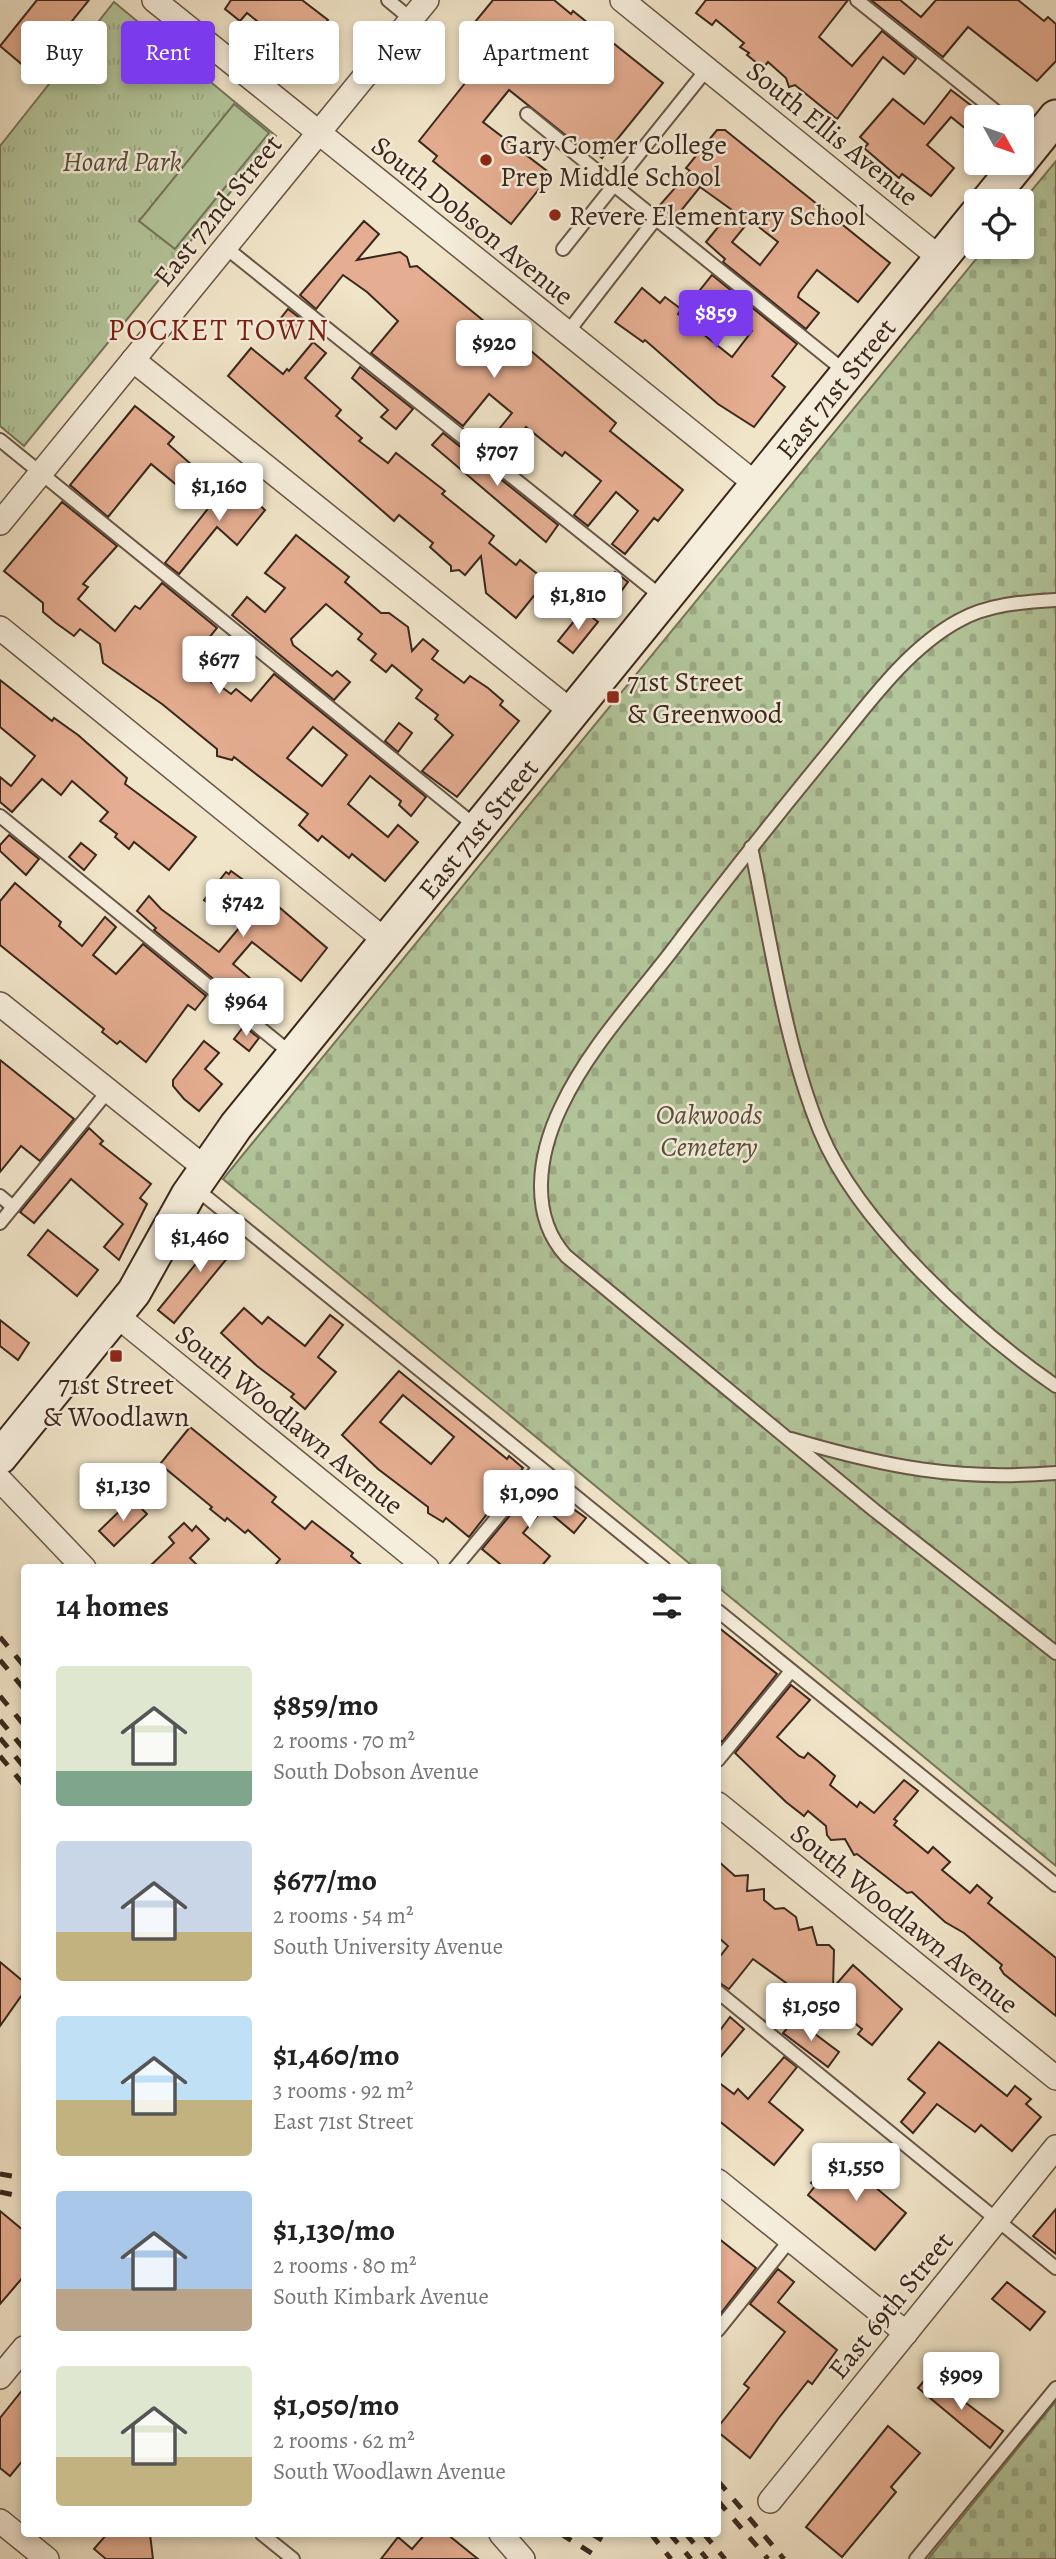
<!DOCTYPE html>
<html lang="en">
<head>
<meta charset="utf-8">
<style>
  :root { --surface:#fff; --page:#f2f2f2; --text:#222; --muted:#767676; --accent:#7c3aed }
  body { margin:0; font-family:Alegreya,serif; background:var(--page); color:var(--text); height:100vh; display:flex; flex-direction:column; font-size:26px; white-space:nowrap }
  * { box-sizing:border-box; margin:0 }
  p { font-size:23px; color:var(--muted) }
  .icon { flex:none; width:38px; height:38px; fill:none; stroke:currentColor; stroke-width:2; stroke-linecap:round; stroke-linejoin:round }
  .map { position:relative; flex:1; overflow:hidden }
  .side { position:absolute; left:21px; top:1564px; width:700px; height:973px; display:flex; flex-direction:column; background:var(--surface); border-radius:7px; box-shadow:0 4px 10px #0003 }
  .side>* { flex:none }
  .hud { position:absolute; left:21px; top:21px; width:700px; height:63px; display:flex; gap:14px }
  .needle { width:46px; rotate:130deg }
  .fabs { position:absolute; left:964px; top:105px; display:grid; gap:14px }
  .fabs a { display:grid; place-items:center; width:70px; height:70px; border-radius:7px; background:var(--surface); box-shadow:0 4px 10px #0003; font-size:35px }
  .price { position:absolute; translate:-50% -60px; padding:0 16px; border-radius:7px; background:#fff; color:#222; font-size:23px; line-height:46px; filter:drop-shadow(0 2px 4px #0008) }
  .price::after { content:''; position:absolute; left:50%; top:42px; width:21px; height:16px; margin-left:-10px; background:inherit; clip-path:polygon(0 0,100% 0,50% 100%) }
  .price.current { background:var(--accent); color:#fff }
  ul { padding:0; list-style:none }
  li { display:flex; align-items:center; gap:21px; height:175px; padding:0 35px }
  li span { display:grid; place-items:center; flex:none; width:196px; height:140px; border-radius:7px; color:#555 }
  li>.icon { margin-inline-start:auto }
  span .icon { width:84px; height:84px; fill:#fffc; stroke-width:1 }
  li b { font-size:30px }
  h2 { display:flex; justify-content:space-between; align-items:center; height:84px; padding:0 35px; font-size:30px }
  .tag { padding:0 24px; border-radius:7px; background:var(--surface); box-shadow:0 4px 10px #0003; font-size:24px; line-height:63px }
  .tag.current { background:var(--accent); color:#fff }
  .map>svg:first-child { display:block }
  .grass { fill:url(#grass-tufts); stroke:#76765c; stroke-width:2 }
  .cemetery { fill:url(#cemetery-stones); stroke:#76765c; stroke-width:2 }
  .garden { fill:#b3c69b; stroke:#76765c; stroke-width:2 }
  .building { fill:#e5ad91; stroke:#3a271c; stroke-width:2; fill-rule:evenodd }
  .lines { fill:none; stroke-linecap:round; stroke-linejoin:round }
  .lane-casing { stroke:#685647; stroke-width:16 }
  .street-casing { stroke:#685647; stroke-width:26 }
  .secondary-casing { stroke:#3a271c; stroke-width:37 }
  .lane { stroke:#f6eedc; stroke-width:12 }
  .street { stroke:#f6eedc; stroke-width:23 }
  .secondary { stroke:#f6eedc; stroke-width:33 }
  .rail { stroke:#3a271c; stroke-width:5; stroke-dasharray:12 12; stroke-linecap:butt }
  .poi-dot { fill:#8f2418; stroke:#f6eedc; stroke-width:2.5 }
  .labels { text-anchor:middle; stroke-width:5; stroke-linejoin:round; paint-order:stroke }
  .street-label { font-size:28px; fill:#3a271c; stroke:#f6eedc }
  .poi-label { font-size:28px; fill:#3a271c; stroke:#f6eedc; text-anchor:start }
  .park-label { font-size:28px; font-style:italic; fill:#584f3c; stroke:#f6eedc }
  .neighbourhood-label { font-size:30px; letter-spacing:2px; fill:#7a1f14; stroke:#f6eedc }
</style>
</head>
<body>
<div class="map">
<svg width="1056" height="2559" viewBox="0 0 1056 2559">
  <defs>
    <pattern id="grass-tufts" width="24" height="20" patternUnits="userSpaceOnUse" patternTransform="scale(1.75)"><rect width="24" height="20" fill="#b3c69b"/><path d="M3 7l-1-3M5 7V3M7 7l1-3M15 17l-1-3M17 17v-4M19 17l1-3" fill="none" stroke="#9baa85"/></pattern>
    <pattern id="cemetery-stones" width="16" height="16" patternUnits="userSpaceOnUse" patternTransform="scale(1.75)"><rect width="16" height="16" fill="#b3c69b"/><path d="M2 7V4a2 2 0 0 1 4 0v3zM10 15v-3a2 2 0 0 1 4 0v3z" fill="#9baa85"/></pattern>
  </defs>
  <rect width="100%" height="100%" fill="#f1e5c9"/>
  <filter id="stains"><feTurbulence type="fractalNoise" baseFrequency=".00286" numOctaves="4"/><feColorMatrix values="0 0 0 0 .2 0 0 0 0 .09 0 0 0 0 .02 0 0 0 .5 -.17"/></filter>
  <radialGradient id="worn" r=".72"><stop offset=".6" stop-color="#630" stop-opacity="0"/><stop offset="1" stop-color="#630" stop-opacity=".3"/></radialGradient>
  <polygon class="grass" points="114,2 276,136 24,446 0,426 0,146"/>
  <g class="cemetery">
    <polygon points="1056,161 1056,1866 718,1587 718,1568 695,1568 223,1179 986,247 1022,247 1022,202"/>
    <polygon points="1056,2401 1056,2559 928,2559"/>
  </g>
  <polygon class="garden" points="234,104 269,133 175,249 139,221"/>
  <g class="building">
    <polygon points="37,0 89,0 31,72 0,46"/>
    <polygon points="231,0 302,0 328,20 294,61 278,48 283,42 247,13 240,21 225,9"/>
    <polygon points="493,0 554,0 571,14 573,11 663,83 602,158 581,141 578,145 509,90 483,122 551,174 511,224 433,161 437,156 419,141 485,58 461,39"/>
    <polygon points="706,0 848,0 819,37 852,66 882,31 916,59 904,74 883,57 837,119 795,85 789,87 786,78 768,62 763,68 747,55 749,53 740,47 744,43 716,20 712,25 696,13"/>
    <polygon points="871,0 900,0 921,17 936,0 1018,0 1044,21 1048,17 1056,24 1056,61 1037,81 968,27 943,57"/>
    <polygon points="951,90 985,116 976,117 976,126 971,133 951,117 927,145 954,168 931,196 902,174 899,178 864,148 868,144 860,137 893,99 924,124"/>
    <path d="M717 130H725L890 263 858 302 817 270 799 293 798 297 819 313 806 329 723 262 725 259 706 242 732 210 700 187 675 218 659 206 690 171 686 168ZM750 220 778 242 760 265 732 242Z"/>
    <polygon points="364,221 379,234 357,260 400,252 407,257 410,267 417,266 507,340 511,335 531,351 616,423 610,431 683,490 658,521 654,518 625,554 612,544 638,511 616,492 588,526 574,515 601,481 565,452 562,456 526,427 501,457 486,445 512,413 489,394 463,426 371,353 398,321 367,292 343,275 316,309 300,295"/>
    <polygon points="712,275 797,344 772,376 785,387 754,427 718,404 645,340 643,342 615,322 642,288 660,303 665,297 681,309 678,314 732,357 752,331 700,290"/>
    <polygon points="288,309 305,322 293,336 277,323"/>
    <polygon points="313,342 326,353 305,378 341,410 336,416 362,438 359,441 388,463 396,453 445,491 442,494 494,536 489,543 516,565 520,560 546,581 516,618 486,593 481,556 465,575 459,570 451,571 451,566 430,547 433,543 399,515 394,521 228,376 251,348 283,374 287,369 289,371"/>
    <polygon points="360,367 413,409 396,429 381,417 388,410 352,378"/>
    <polygon points="135,406 174,437 168,444 200,472 184,491 151,464 108,517 70,485"/>
    <polygon points="443,433 558,525 546,542 432,445"/>
    <polygon points="213,483 222,490 227,483 236,484 265,510 237,545 217,527 179,574 165,563 214,501"/>
    <path d="M62 502 117 546 83 584 88 587 78 599 115 631 135 606 140 609 162 583 217 628 188 664 221 690 223 688 231 694 236 689 251 701 274 674 426 797 411 816 399 805 401 801 370 776 348 804 388 837 398 825 418 842 385 881 352 854 349 858 322 836 318 841 299 825 308 814 234 757 232 760 217 756V749L162 704 103 663 100 644 80 629 74 636 56 623 43 612V603L4 571ZM313 727 347 755 322 786 287 758Z"/>
    <polygon points="296,535 349,577 345,582 381,613 389,613 408,627 412,651 423,639 438,651 432,659 464,683 470,676 488,688 503,701 500,705 519,721 457,797 422,771 453,735 435,719 438,715 416,698 422,690 392,665 386,672 371,660 376,654 358,639 362,634 326,604 291,639 293,645 332,676 337,671 350,682 334,700 232,615 247,597 265,612 285,588 265,573"/>
    <polygon points="615,572 628,582 616,598 602,588"/>
    <polygon points="583,610 598,622 573,653 558,641"/>
    <polygon points="0,680 52,721 54,718 78,735 127,778 125,784 196,837 169,870 134,842 129,849 115,837 117,834 100,821 108,812 72,781 61,795 42,779 12,812 0,802 0,777 11,786 35,756 0,727"/>
    <polygon points="399,723 412,733 398,752 385,741"/>
    <polygon points="9,835 39,859 26,875 0,851 0,845"/>
    <polygon points="81,843 96,855 84,870 69,857"/>
    <polygon points="231,871 266,896 272,896 273,902 327,948 301,981 252,942 233,964 282,1005 267,1023 254,1012 256,1008 220,979 217,982 154,930 156,928 137,911 149,896 161,909 219,952 240,927 204,900 226,872 229,874"/>
    <polygon points="15,883 61,922 59,926 82,946 105,917 116,927 93,955 116,974 143,944 206,996 195,1010 188,1005 146,1062 120,1041 117,1044 102,1032 104,1029 0,945 0,901"/>
    <polygon points="244,1026 259,1038 249,1051 234,1039"/>
    <polygon points="204,1041 219,1053 205,1069 222,1084 199,1111 184,1099 173,1086 173,1080"/>
    <polygon points="0,1060 74,1119 40,1161 21,1146 0,1172"/>
    <polygon points="89,1128 103,1141 100,1144 151,1184 140,1198 147,1204 119,1260 104,1247 123,1224 71,1179 34,1223 20,1212"/>
    <polygon points="227,1226 243,1239 174,1323 158,1310"/>
    <polygon points="48,1230 98,1270 77,1296 28,1255"/>
    <polygon points="244,1308 262,1324 268,1317 305,1346 330,1315 343,1325 318,1357 336,1372 305,1409 291,1397 294,1394 257,1366 221,1333"/>
    <polygon points="0,1320 29,1343 18,1360 0,1346"/>
    <path d="M399 1371 507 1459 509 1456 523 1468 469 1537 446 1518 443 1522 428 1513V1507L378 1469 342 1435ZM403 1395 454 1437 431 1464 380 1422Z"/>
    <polygon points="190,1427 276,1497 272,1502 305,1529 312,1521 353,1553 351,1556 365,1568 273,1568 280,1559 248,1530 245,1533 227,1518 225,1521 210,1509 212,1507 160,1464"/>
    <polygon points="537,1483 586,1518 574,1533 544,1508 523,1533 550,1556 540,1568 505,1568 482,1549"/>
    <polygon points="132,1499 147,1514 114,1546 99,1531"/>
    <polygon points="184,1523 192,1531 196,1526 209,1539 190,1558 200,1568 148,1568 174,1543 169,1537"/>
    <polygon points="718,1627 777,1674 722,1742 718,1738"/>
    <polygon points="791,1685 810,1700 777,1737 799,1756 804,1758 808,1753 819,1762 835,1776 830,1785 857,1807 860,1802 874,1813 904,1780 918,1791 894,1819 897,1821 894,1825 928,1853 933,1847 950,1862 942,1870 970,1893 977,1885 992,1898 988,1903 1056,1958 1056,2016 1004,1974 1000,1968 1002,1965 964,1933 945,1922 912,1892 907,1893 857,1854 854,1855 845,1839 831,1840 827,1835 826,1826 808,1811 804,1816 786,1802 735,1753"/>
    <polygon points="718,1861 735,1876 748,1875 747,1891 764,1889 764,1900 775,1909 784,1908 796,1917 799,1930 812,1927 817,1945 829,1945 834,1950 833,1988 853,1965 902,2009 872,2045 858,2034 862,2029 813,1990 807,1998 753,1959 729,1989 718,1982 718,1959 728,1946 718,1937"/>
    <polygon points="0,1962 24,1982 24,1992 0,2026"/>
    <polygon points="730,2017 744,2029 718,2060 718,2033"/>
    <polygon points="795,2019 839,2052 828,2067 783,2033"/>
    <polygon points="939,2042 1007,2096 1015,2086 1031,2099 1026,2104 1041,2117 1012,2151 981,2125 975,2132 937,2104 913,2133 901,2122 925,2093 908,2079"/>
    <polygon points="784,2057 797,2067 769,2102 803,2130 774,2165 718,2120 718,2082 734,2094 738,2089 748,2099"/>
    <polygon points="833,2160 839,2165 843,2160 906,2213 875,2250 808,2195 815,2186 811,2183"/>
    <polygon points="1056,2209 1056,2254 1033,2236"/>
    <polygon points="0,2211 24,2231 24,2276 0,2304"/>
    <polygon points="718,2238 756,2268 718,2317"/>
    <polygon points="778,2269 794,2282 778,2302 837,2350 812,2384 808,2381 778,2419 750,2458 718,2432 718,2427 749,2388 744,2384 785,2332 750,2304"/>
    <polygon points="1007,2282 1045,2312 1030,2330 992,2299"/>
    <polygon points="929,2375 1003,2431 990,2448 918,2388"/>
    <polygon points="24,2388 24,2459 10,2476 0,2468 0,2418"/>
    <polygon points="888,2426 920,2453 891,2487 896,2492 842,2557 806,2527"/>
    <polygon points="107,2534 150,2534 153,2559 106,2559 94,2549"/>
    <polygon points="425,2534 447,2534 478,2559 381,2559 398,2537 412,2549"/>
  </g>
  <g class="lines">
    <defs>
      <g id="lane">
        <polyline points="388,0 411,19"/>
        <polyline points="857,0 1003,117"/>
        <polyline points="527,114 614,185 707,69"/>
        <polyline points="225,247 662,597"/>
        <polyline points="563,249 614,185 847,373"/>
        <polyline points="567,333 657,217"/>
        <polyline points="0,440 478,828"/>
        <path d="M1056 600C1023 602 988 604 958 621 907 649 868 704 832 748 777 815 723 883 671 952 633 1001 587 1051 561 1107 538 1155 529 1215 566 1256L874 1510 1056 1653"/>
        <polyline points="0,816 293,1055"/>
        <path d="M751 847C770 938 785 1045 820 1131 858 1224 974 1329 1056 1386"/>
        <polyline points="194,1187 664,1568"/>
        <polyline points="0,1196 13,1207"/>
        <polyline points="0,1223 108,1091"/>
        <path d="M791 1439C886 1467 957 1481 1056 1473"/>
        <polyline points="455,1568 539,1467"/>
        <polyline points="718,1611 1056,1885"/>
        <polyline points="718,1760 791,1671"/>
        <polyline points="718,1992 1056,2268"/>
        <polyline points="718,2330 790,2240"/>
        <polyline points="262,2534 293,2559"/>
        <polyline points="916,2559 1056,2388"/>
      </g>
      <g id="street">
        <polyline points="154,0 757,485"/>
        <polyline points="622,0 941,259"/>
        <polyline points="133,360 572,712"/>
        <polyline points="0,523 427,0"/>
        <polyline points="0,628 386,941"/>
        <polyline points="0,1004 205,1168"/>
        <polyline points="116,1315 427,1568"/>
        <polyline points="0,1480 84,1568"/>
        <polyline points="718,1804 1056,2078"/>
        <polyline points="718,2181 906,2333"/>
        <polyline points="0,2377 24,2348"/>
        <polyline points="770,2501 1056,2147"/>
        <polyline points="0,2521 47,2559"/>
        <polyline points="501,2534 523,2559"/>
      </g>
      <g id="secondary">
        <polyline points="1022,159 1056,117"/>
        <polyline points="988,201 1019,163"/>
        <path id="s1" d="M0 1457 134 1292 188 1195 236 1126 976 215"/>
      </g>
    </defs>
    <use href="#lane" class="lane-casing"/>
    <use href="#street" class="street-casing"/>
    <use href="#secondary" class="secondary-casing"/>
    <use href="#lane" class="lane"/>
    <use href="#street" class="street"/>
    <use href="#secondary" class="secondary"/>
    <g class="rail">
      <polyline points="0,1637 24,1666"/>
      <polyline points="0,1660 24,1689"/>
      <polyline points="0,1696 24,1725"/>
      <polyline points="0,1720 24,1749"/>
      <polyline points="0,1738 24,1767"/>
      <polyline points="0,1756 24,1785"/>
      <polyline points="0,2174 24,2178"/>
      <polyline points="0,2192 24,2197"/>
      <polyline points="718,2481 784,2559"/>
      <polyline points="718,2501 768,2559"/>
      <polyline points="561,2534 601,2559"/>
      <polyline points="592,2534 602,2540"/>
      <polyline points="651,2534 671,2559"/>
      <polyline points="670,2534 691,2559"/>
      <polyline points="686,2534 707,2559"/>
      <polyline points="704,2534 725,2559"/>
    </g>
  </g>
  <g class="poi-dot">
    <circle cx="486" cy="160" r="7"/>
    <circle cx="555" cy="215" r="7"/>
    <rect x="606" y="690" width="14" height="14" rx="3.5"/>
    <rect x="109" y="1349" width="14" height="14" rx="3.5"/>
  </g>
  <g class="labels">
    <g class="street-label">
      <text transform="translate(833 133) rotate(39)" y="10">South Ellis Avenue</text>
      <text transform="translate(217 210) rotate(-51)" y="10">East 72nd Street</text>
      <text transform="translate(473 220) rotate(39)" y="10">South Dobson Avenue</text>
      <text dy="10" stroke="none"><textPath href="#s1" startOffset="1358">East 71st Street</textPath></text>
      <text dy="10" stroke="none"><textPath href="#s1" startOffset="791">East 71st Street</textPath></text>
      <text transform="translate(290 1419) rotate(39)" y="10">South Woodlawn Avenue</text>
      <text transform="translate(905 1918) rotate(39)" y="10">South Woodlawn Avenue</text>
      <text transform="translate(890 2305) rotate(-51)" y="10">East 69th Street</text>
    </g>
    <g class="poi-label">
      <text x="500" y="154">Gary Comer College<tspan x="500" dy="32">Prep Middle School</tspan></text>
      <text x="569" y="225">Revere Elementary School</text>
      <text x="627" y="691">71st Street<tspan x="627" dy="32">&amp; Greenwood</tspan></text>
      <text x="116" y="1394" text-anchor="middle">71st Street<tspan x="116" dy="32">&amp; Woodlawn</tspan></text>
    </g>
    <g class="park-label">
      <text x="122" y="171">Hoard Park</text>
      <text x="709" y="1124">Oakwoods<tspan x="709" dy="32">Cemetery</tspan></text>
    </g>
    <g class="neighbourhood-label">
      <text x="219" y="340">POCKET TOWN</text>
    </g>
  </g>
  <rect width="100%" height="100%" filter="url(#stains)"/>
  <rect width="100%" height="100%" fill="url(#worn)"/>
</svg>
<div class="fabs">
<a><svg class="needle" viewBox="-14 -14 28 28"><path d="M0-13l5 13h-10z" fill="#e53935"/><path d="M0 13l5-13h-10z" fill="#767676"/></svg></a>
<a><svg class="icon" aria-label="locate" viewBox="0 0 24 24"><circle cx="12" cy="12" r="6"/><path d="M12 2v4M12 18v4M2 12h4M18 12h4"/></svg></a>
</div>
<b class="price current" style="left:716px;top:350px">$859</b>
<b class="price" style="left:494px;top:380px">$920</b>
<b class="price" style="left:497px;top:488px">$707</b>
<b class="price" style="left:219px;top:523px">$1,160</b>
<b class="price" style="left:578px;top:632px">$1,810</b>
<b class="price" style="left:219px;top:696px">$677</b>
<b class="price" style="left:243px;top:939px">$742</b>
<b class="price" style="left:246px;top:1038px">$964</b>
<b class="price" style="left:200px;top:1274px">$1,460</b>
<b class="price" style="left:123px;top:1523px">$1,130</b>
<b class="price" style="left:529px;top:1530px">$1,090</b>
<b class="price" style="left:811px;top:2043px">$1,050</b>
<b class="price" style="left:856px;top:2203px">$1,550</b>
<b class="price" style="left:961px;top:2412px">$909</b>
<div class="hud">
<a class="tag">Buy</a>
<a class="tag current">Rent</a>
<a class="tag">Filters</a>
<a class="tag">New</a>
<a class="tag">Apartment</a>
</div>
<section class="side">
<h2>14 homes<svg class="icon" aria-label="filters" viewBox="0 0 24 24"><path d="M4 7h16M4 17h16"/><circle cx="9" cy="7" r="2"/><circle cx="15" cy="17" r="2"/></svg></h2>
<ul>
<li><span style="background:linear-gradient(#dfe7d0 75%,#7fa58c 0)"><svg class="icon" aria-label="home" viewBox="0 0 24 24"><path d="M3 11l9-7 9 7M6 9v11h12V9"/></svg></span><div><b>$859/mo</b><p>2 rooms · 70 m²</p><p>South Dobson Avenue</p></div></li>
<li><span style="background:linear-gradient(#c9d6e8 65%,#c2b280 0)"><svg class="icon" aria-label="home" viewBox="0 0 24 24"><path d="M3 11l9-7 9 7M6 9v11h12V9"/></svg></span><div><b>$677/mo</b><p>2 rooms · 54 m²</p><p>South University Avenue</p></div></li>
<li><span style="background:linear-gradient(#bfe0f5 60%,#c2b280 0)"><svg class="icon" aria-label="home" viewBox="0 0 24 24"><path d="M3 11l9-7 9 7M6 9v11h12V9"/></svg></span><div><b>$1,460/mo</b><p>3 rooms · 92 m²</p><p>East 71st Street</p></div></li>
<li><span style="background:linear-gradient(#a9c7e8 70%,#b9a48a 0)"><svg class="icon" aria-label="home" viewBox="0 0 24 24"><path d="M3 11l9-7 9 7M6 9v11h12V9"/></svg></span><div><b>$1,130/mo</b><p>2 rooms · 80 m²</p><p>South Kimbark Avenue</p></div></li>
<li><span style="background:linear-gradient(#dfe7d0 65%,#c2b280 0)"><svg class="icon" aria-label="home" viewBox="0 0 24 24"><path d="M3 11l9-7 9 7M6 9v11h12V9"/></svg></span><div><b>$1,050/mo</b><p>2 rooms · 62 m²</p><p>South Woodlawn Avenue</p></div></li>
</ul>
</section>
</div>
</body>
</html>
